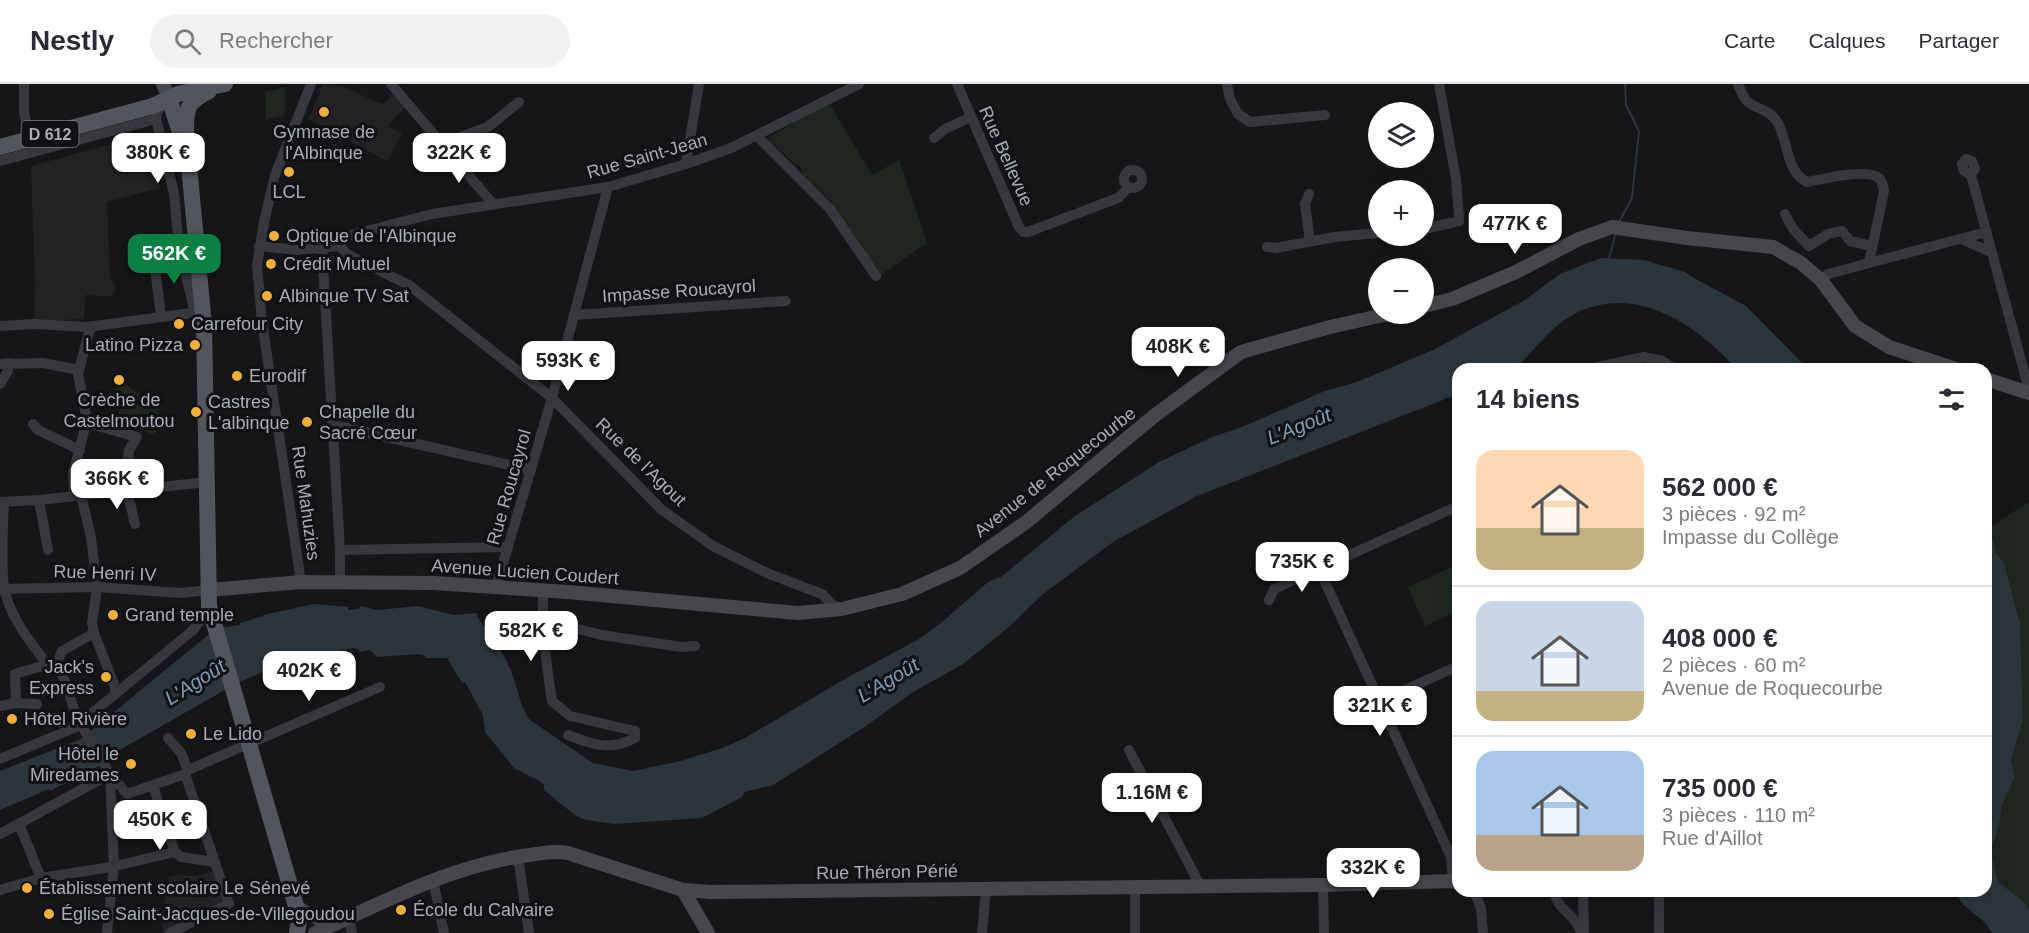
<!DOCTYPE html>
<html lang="fr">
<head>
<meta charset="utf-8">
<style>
  :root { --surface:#fff; --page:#f2f2f3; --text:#2b2b33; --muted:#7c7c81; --line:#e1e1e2; --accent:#0b8043 }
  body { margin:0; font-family:Helvetica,sans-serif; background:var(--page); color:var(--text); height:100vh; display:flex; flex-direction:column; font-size:22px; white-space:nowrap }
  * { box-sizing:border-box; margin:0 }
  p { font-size:20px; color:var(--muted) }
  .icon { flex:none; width:33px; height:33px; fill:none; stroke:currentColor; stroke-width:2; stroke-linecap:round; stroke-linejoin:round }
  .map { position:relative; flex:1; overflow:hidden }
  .side { position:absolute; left:1452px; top:279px; width:540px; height:534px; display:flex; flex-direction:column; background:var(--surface); border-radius:18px; box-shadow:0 6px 24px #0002 }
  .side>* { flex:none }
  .tools { position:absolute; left:1368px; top:18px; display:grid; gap:12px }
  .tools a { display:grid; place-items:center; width:66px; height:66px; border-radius:50%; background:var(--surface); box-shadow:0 6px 24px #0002; font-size:30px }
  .price { position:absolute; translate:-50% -51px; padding:0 14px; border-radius:12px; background:#fff; color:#222; font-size:20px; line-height:39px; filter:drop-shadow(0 2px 3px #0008) }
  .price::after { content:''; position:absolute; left:50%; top:36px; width:18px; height:14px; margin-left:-9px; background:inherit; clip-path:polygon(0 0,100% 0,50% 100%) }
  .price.active { background:var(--accent); color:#fff }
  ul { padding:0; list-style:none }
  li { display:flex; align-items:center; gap:18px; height:150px; padding:0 24px }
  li+li { border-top:2px solid var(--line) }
  li span { display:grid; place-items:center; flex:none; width:168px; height:120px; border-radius:18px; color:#555 }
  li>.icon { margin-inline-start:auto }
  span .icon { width:72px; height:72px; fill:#fffc; stroke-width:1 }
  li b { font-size:26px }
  h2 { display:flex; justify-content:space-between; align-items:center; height:72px; padding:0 24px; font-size:26px }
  header { display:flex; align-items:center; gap:36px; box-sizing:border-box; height:84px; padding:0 30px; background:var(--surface); border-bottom:2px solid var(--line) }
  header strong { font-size:28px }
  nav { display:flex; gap:33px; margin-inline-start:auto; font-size:21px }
  .search { width:420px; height:54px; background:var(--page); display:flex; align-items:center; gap:15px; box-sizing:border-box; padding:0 21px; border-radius:33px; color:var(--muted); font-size:22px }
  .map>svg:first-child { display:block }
  .built { fill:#222225 }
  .green { fill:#1e261f }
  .water { fill:#2c353c }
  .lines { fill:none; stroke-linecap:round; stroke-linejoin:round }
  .stream { stroke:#2c353c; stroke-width:2 }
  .street { stroke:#37383d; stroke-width:10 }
  .secondary { stroke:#45474d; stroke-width:14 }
  .primary { stroke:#53555c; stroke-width:16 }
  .poi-dot { fill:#f2b134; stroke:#111113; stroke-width:2 }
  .labels { text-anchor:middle; stroke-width:6; stroke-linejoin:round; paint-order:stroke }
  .shield { fill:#111113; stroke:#7b7e86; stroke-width:1.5 }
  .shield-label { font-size:16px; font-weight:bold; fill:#a8adb8 }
  .poi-label { font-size:18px; fill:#a8adb8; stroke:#111113; text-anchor:start }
  .street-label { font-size:18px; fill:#a8adb8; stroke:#111113 }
  .water-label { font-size:20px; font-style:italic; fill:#7f9bb3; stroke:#111113 }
</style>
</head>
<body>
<header>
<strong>Nestly</strong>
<div class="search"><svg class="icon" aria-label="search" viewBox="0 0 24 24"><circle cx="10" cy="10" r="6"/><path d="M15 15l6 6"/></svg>Rechercher</div>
<nav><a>Carte</a><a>Calques</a><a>Partager</a></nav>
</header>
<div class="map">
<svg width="2029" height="849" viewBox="0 0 2029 849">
  <rect width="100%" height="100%" fill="#161618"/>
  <g class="built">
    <polygon points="323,0 341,2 382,20 394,10 405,23 388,42 402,50 387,77 309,35"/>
    <polygon points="148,50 160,104 107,118 110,195 115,202 115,207 112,211 107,212 85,211 84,235 34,237 35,202 31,82"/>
    <polygon points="213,787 223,818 163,849 161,836 169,793 183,790 184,792 197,792"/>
  </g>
  <g class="green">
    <polygon points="285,3 285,31 266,36 265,8"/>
    <polygon points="829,19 872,91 899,76 927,159 879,192 831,123 832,118 804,92 800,82 796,81 767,54"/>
    <polygon points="127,301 134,307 161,319 162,324 156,328 162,331 154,351 116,335 123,315 115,305"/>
    <polygon points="2029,418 2029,826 2023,817 1998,798 1991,766 1999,742 2002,721 2015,693 2011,676 2023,636 2020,539 2004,479 1996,469 1990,443"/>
    <polygon points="1458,480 1458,527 1425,542 1408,503"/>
  </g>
  <g class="water">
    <path d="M1601 174 1644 176 1685 188 1694 194 1746 222 1808 285H1736C1696 239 1632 197 1571 232 1548 245 1534 268 1514 285H1458V310L1197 412 1113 458 1043 510 1010 542 963 580 913 608 866 642 773 701 745 708 742 713 702 734 614 740 586 736 576 732 544 706V701L538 696 514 684 485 648 483 631 465 598 462 599 447 574H425L426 572 419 570 377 573 370 566 360 568 358 565 353 564 321 570 272 584 237 599 118 667C105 683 70 696 50 707L49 705 0 726V687L81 655 208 551 220 544 240 541V539L263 532V531L314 520 348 523V526L358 525 361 522 377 526 418 522 454 531 476 529C477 535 496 558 501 567 506 575 510 584 513 593 519 608 520 623 530 636L593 679 633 687 681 677 725 663 745 654 843 596 919 555 942 538 988 498 1001 493 1075 432 1159 378 1212 353 1242 343 1325 307 1357 298 1433 266 1525 216 1560 190Z"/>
    <path d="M1986 439 1990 443 1996 469 2004 479 2020 539 2023 636 2011 676 2015 693 2002 721 1999 742 1991 766 1998 798 2023 817 2029 826V849H1992C1983 830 1962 827 1955 807H1986Z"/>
  </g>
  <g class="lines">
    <g class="stream">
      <polyline points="1618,140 1632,114 1639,47 1626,21 1625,0"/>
      <polyline points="1609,175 1616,148"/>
    </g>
    <g class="street">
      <polyline points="24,0 24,29 30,55"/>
      <polyline points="391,0 493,120"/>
      <polyline points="957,0 1019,143 1023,148 1028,148 1118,114 1129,103"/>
      <polyline points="1227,0 1230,15 1238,30 1250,38 1325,31"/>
      <path d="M1738 0C1740 5 1743 13 1747 17 1756 26 1769 24 1778 39 1788 57 1786 88 1807 98 1823 95 1865 84 1879 94 1883 98 1883 103 1884 107L1869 179"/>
      <polyline points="163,20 157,28 156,35 174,109 179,163 195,229"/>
      <polyline points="757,52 830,125 876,192"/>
      <polyline points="934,54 945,45 971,33"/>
      <polyline points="446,63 457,54 488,43 519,18"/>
      <polyline points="0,77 156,35"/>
      <polyline points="686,80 699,0"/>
      <circle cx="1133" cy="95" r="9"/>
      <polyline points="1971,91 1964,87 1962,80 1966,75 1972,77 1975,85 1971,91 2029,306"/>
      <polyline points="1309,110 1305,120 1310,157"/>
      <polyline points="1785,130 1793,145 1809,162 1828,150 1842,147 1850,157 1872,162"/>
      <polyline points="1424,145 1455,138 1459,137 1459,133 1456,95 1439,0"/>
      <polyline points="1961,155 1991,168"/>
      <polyline points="259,162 297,166 340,162"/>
      <polyline points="340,162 345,168 352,173 409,201 552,314 662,426 713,462 767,489 822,510 838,526"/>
      <polyline points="340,162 343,155 351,151 432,130 608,103 686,80 731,64 859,0"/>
      <polyline points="1267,163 1276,164 1334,153 1378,149"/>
      <polyline points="322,164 340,466 340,498"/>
      <polyline points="155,185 161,232"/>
      <polyline points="1821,196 1828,190 1986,148"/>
      <polyline points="574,231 786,217"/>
      <polyline points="204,241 262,238"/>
      <polyline points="0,242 34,240 87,243 199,228"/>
      <polyline points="0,280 43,279 79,286"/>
      <polyline points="1589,285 1644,273 1662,277 1675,285"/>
      <polyline points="0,300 8,287 8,279"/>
      <polyline points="87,339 137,353 129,366 128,378"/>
      <polyline points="33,340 38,346 80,366"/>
      <polyline points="333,341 531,386"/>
      <polyline points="127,406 135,440"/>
      <polyline points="74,411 73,389 87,336 78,290 89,248 93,242"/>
      <polyline points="81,411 91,453 97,503 92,539 94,549 115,603 115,610"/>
      <polyline points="39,416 48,466"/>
      <polyline points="0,418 39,416 207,398"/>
      <path d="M4 418C3 439 0 493 6 512 14 538 31 559 47 580"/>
      <polyline points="340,466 508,463"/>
      <polyline points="1319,485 1451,773 1453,797"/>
      <polyline points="301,498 262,238 257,181 264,138 275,91 311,0"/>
      <polyline points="496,503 552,314 608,103"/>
      <polyline points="0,505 97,503 180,509 209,506"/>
      <path d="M543 506C542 544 546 580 552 617L570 632 635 647V654C610 667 593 661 568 651"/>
      <polyline points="1269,516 1274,505 1458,422"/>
      <polyline points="542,536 602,551 681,563 695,562"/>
      <polyline points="94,549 62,567 58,577 77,634 110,690 127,710 185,690 188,686 380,603"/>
      <polyline points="1380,617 1458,582"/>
      <polyline points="16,619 37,620"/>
      <polyline points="0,622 16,619 15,590 52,579"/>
      <polyline points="168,654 181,669 188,686"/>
      <polyline points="1129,666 1200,801"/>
      <polyline points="0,675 74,644 192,547 209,526"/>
      <polyline points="153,702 175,768 181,773 214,778"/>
      <polyline points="19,740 41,794"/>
      <polyline points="0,750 110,690 114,782 107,849"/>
      <polyline points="518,773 529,849"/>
      <polyline points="433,796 444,849"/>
      <polyline points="1323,801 1324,849"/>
      <polyline points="0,806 41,794 111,783 175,768"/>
      <polyline points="1474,807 1481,824 1483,849"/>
      <path d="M1554 807C1555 824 1577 831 1581 849"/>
      <polyline points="349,834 352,849"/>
      <polyline points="170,849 229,820 185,690"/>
      <polyline points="982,849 986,805"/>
      <polyline points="1135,849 1135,803"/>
      <polyline points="1584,849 1583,808 1662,807"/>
      <polyline points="1659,849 1659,807"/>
    </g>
    <g class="secondary">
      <polyline points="163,0 169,14"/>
      <polyline points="1424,222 1452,215 1516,188 1579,155 1612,143 1687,154 1773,163 1801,179 1821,196 1855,242 1889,263 1956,285"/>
      <polyline points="1986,295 2029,309"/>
      <polyline points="209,506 301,498 434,499 568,508 798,529 842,525 902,510 960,484 1025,439 1154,332 1241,268 1330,243 1388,230"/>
      <polyline points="683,806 708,849"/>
      <polyline points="296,822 309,831 335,840"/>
      <path d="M315 849C382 819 448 783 522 772 538 770 552 766 568 769L683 806 711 808 1323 801 1453 797 1458 799"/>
    </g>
    <g class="primary">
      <polyline points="169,14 186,67 189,82 204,241 209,522 296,822 299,837 297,849"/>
      <path d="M186 51C186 25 185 19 209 7"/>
      <polyline points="0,63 153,22 178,10 225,0"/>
    </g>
  </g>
  <g class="poi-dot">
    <circle cx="324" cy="28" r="6"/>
    <circle cx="289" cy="88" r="6"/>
    <circle cx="274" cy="152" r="6"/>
    <circle cx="271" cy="180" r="6"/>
    <circle cx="267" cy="212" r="6"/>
    <circle cx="179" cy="240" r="6"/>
    <circle cx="195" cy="261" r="6"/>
    <circle cx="237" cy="292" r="6"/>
    <circle cx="119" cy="296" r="6"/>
    <circle cx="196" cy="328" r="6"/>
    <circle cx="307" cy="338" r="6"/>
    <circle cx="113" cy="531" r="6"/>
    <circle cx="106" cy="593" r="6"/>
    <circle cx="12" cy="635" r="6"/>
    <circle cx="191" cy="650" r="6"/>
    <circle cx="131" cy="680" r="6"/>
    <circle cx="27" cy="804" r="6"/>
    <circle cx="401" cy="826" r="6"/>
    <circle cx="49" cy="830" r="6"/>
  </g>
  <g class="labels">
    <rect class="shield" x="21.5" y="37" width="57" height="26" rx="4.5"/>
    <g class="shield-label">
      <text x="50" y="56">D 612</text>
    </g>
    <g class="poi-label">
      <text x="324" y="54" text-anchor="middle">Gymnase de<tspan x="324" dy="21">l'Albinque</tspan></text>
      <text x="289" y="114" text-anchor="middle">LCL</text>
      <text x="286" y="158">Optique de l'Albinque</text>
      <text x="283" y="186">Crédit Mutuel</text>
      <text x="279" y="218">Albinque TV Sat</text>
      <text x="191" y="246">Carrefour City</text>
      <text x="183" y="267" text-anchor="end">Latino Pizza</text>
      <text x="249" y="298">Eurodif</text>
      <text x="119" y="322" text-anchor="middle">Crèche de<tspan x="119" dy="21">Castelmoutou</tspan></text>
      <text x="208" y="324">Castres<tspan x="208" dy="21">L'albinque</tspan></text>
      <text x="319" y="334">Chapelle du<tspan x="319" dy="21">Sacré Cœur</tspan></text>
      <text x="125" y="537">Grand temple</text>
      <text x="94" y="589" text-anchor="end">Jack's<tspan x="94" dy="21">Express</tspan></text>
      <text x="24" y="641">Hôtel Rivière</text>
      <text x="203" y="656">Le Lido</text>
      <text x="119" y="676" text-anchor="end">Hôtel le<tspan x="119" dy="21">Miredames</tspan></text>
      <text x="39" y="810">Établissement scolaire Le Sénevé</text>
      <text x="413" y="832">École du Calvaire</text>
      <text x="61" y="836">Église Saint-Jacques-de-Villegoudou</text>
    </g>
    <g class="street-label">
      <text transform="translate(647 72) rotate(-16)" y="6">Rue Saint-Jean</text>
      <text transform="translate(1006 72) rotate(66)" y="6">Rue Bellevue</text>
      <text transform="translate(679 207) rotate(-4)" y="6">Impasse Roucayrol</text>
      <text transform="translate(641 378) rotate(44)" y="6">Rue de l'Agout</text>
      <text transform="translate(1055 388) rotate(-38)" y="6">Avenue de Roquecourbe</text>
      <text transform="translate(509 403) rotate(-74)" y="6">Rue Roucayrol</text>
      <text transform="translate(306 419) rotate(82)" y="6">Rue Mahuzies</text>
      <text transform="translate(525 488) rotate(4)" y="6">Avenue Lucien Coudert</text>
      <text transform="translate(105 489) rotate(2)" y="6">Rue Henri IV</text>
      <text transform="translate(887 788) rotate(-1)" y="6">Rue Théron Périé</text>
    </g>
    <g class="water-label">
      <text transform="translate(1299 342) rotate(-22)" y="7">L'Agoût</text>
      <text transform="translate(888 596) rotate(-31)" y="7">L'Agoût</text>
      <text transform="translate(195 598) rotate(-32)" y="7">L'Agoût</text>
    </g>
  </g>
</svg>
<div class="tools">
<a><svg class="icon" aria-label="layers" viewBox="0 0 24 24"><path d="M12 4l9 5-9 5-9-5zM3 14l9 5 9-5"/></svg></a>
<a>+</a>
<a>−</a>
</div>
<b class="price" style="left:158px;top:100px">380K €</b>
<b class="price" style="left:459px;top:100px">322K €</b>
<b class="price" style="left:1515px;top:171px">477K €</b>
<b class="price active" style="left:174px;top:201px">562K €</b>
<b class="price" style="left:1178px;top:294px">408K €</b>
<b class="price" style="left:568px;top:308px">593K €</b>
<b class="price" style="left:117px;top:426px">366K €</b>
<b class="price" style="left:1302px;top:509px">735K €</b>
<b class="price" style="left:531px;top:578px">582K €</b>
<b class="price" style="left:309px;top:618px">402K €</b>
<b class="price" style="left:1380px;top:653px">321K €</b>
<b class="price" style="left:1152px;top:740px">1.16M €</b>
<b class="price" style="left:160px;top:767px">450K €</b>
<b class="price" style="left:1373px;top:815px">332K €</b>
<section class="side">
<h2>14 biens<svg class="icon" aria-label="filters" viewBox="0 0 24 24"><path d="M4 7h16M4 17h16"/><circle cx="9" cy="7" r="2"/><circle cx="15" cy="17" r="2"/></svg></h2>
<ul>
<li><span style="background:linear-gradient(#ffd9b3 65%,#c2b280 0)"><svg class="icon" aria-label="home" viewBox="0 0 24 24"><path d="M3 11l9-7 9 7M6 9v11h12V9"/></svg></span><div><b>562 000 €</b><p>3 pièces · 92 m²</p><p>Impasse du Collège</p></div></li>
<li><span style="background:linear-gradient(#c9d6e8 75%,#c2b280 0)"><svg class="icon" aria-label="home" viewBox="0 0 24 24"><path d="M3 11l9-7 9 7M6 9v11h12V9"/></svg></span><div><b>408 000 €</b><p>2 pièces · 60 m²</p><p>Avenue de Roquecourbe</p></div></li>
<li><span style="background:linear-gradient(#a9c7e8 70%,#b9a48a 0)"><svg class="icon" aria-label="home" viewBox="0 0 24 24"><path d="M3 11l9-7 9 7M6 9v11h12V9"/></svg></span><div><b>735 000 €</b><p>3 pièces · 110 m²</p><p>Rue d'Aillot</p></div></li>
</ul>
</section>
</div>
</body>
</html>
